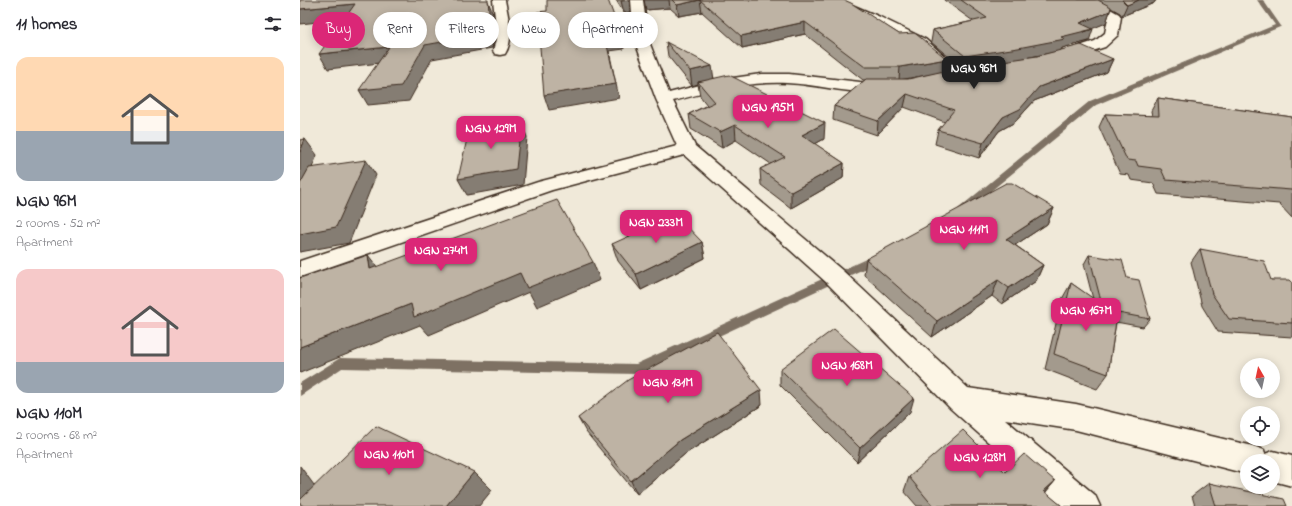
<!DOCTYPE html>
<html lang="en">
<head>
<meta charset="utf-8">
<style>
  :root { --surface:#fff; --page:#f2f2f3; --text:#2b2b33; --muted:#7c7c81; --accent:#db2777 }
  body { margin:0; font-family:"Indie Flower",sans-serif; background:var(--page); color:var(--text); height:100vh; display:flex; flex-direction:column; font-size:15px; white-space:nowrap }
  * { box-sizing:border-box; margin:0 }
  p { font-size:13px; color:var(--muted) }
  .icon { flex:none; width:22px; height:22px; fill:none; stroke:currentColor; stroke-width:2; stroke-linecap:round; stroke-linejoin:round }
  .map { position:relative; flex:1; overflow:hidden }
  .sheet { display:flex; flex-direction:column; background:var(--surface); width:300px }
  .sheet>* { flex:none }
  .hud { position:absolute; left:12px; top:12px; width:380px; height:36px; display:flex; gap:8px }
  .needle { width:26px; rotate:351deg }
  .controls { position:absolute; left:940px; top:358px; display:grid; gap:8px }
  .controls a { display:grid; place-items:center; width:40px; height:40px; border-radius:50%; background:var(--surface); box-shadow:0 2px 10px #0003; font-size:20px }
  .price { position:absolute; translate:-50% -34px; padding:0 9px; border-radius:8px; background:var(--accent); color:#fff; font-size:13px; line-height:26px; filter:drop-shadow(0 1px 2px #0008) }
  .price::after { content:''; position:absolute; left:50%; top:24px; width:12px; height:9px; margin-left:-6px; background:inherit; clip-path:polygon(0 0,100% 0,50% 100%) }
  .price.selected { background:#222; color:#fff }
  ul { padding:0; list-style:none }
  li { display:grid; align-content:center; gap:8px; height:212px; padding:0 16px }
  li span { display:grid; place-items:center; height:124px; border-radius:12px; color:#555 }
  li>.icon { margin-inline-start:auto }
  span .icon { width:72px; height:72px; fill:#fffc; stroke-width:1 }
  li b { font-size:17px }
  h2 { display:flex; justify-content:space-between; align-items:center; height:48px; padding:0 16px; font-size:17px }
  .chip { padding:0 14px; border-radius:18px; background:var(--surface); box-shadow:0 2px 10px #0003; font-size:14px; line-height:36px }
  .chip.selected { background:var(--accent); color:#fff }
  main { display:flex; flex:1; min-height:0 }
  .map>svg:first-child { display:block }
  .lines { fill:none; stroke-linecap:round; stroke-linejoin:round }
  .stream { fill:#7e7163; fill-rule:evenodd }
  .street-casing { stroke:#3b2a1e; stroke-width:3 }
  .street { fill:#fcf5e5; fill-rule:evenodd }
  .wall { fill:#a39a8d; stroke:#3b2a1e; fill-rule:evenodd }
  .shaded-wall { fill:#857d73; stroke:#3b2a1e }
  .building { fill:#beb3a4; stroke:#3b2a1e }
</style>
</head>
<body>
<main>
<section class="sheet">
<h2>11 homes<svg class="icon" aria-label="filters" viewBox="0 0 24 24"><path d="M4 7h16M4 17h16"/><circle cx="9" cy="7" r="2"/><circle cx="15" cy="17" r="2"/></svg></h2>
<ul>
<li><span style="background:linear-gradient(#ffd9b3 60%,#9aa5b1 0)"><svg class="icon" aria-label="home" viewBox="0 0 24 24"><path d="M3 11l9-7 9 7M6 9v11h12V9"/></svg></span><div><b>NGN 96M</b><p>2 rooms · 52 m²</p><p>Apartment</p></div></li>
<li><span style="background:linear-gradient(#f6c9c9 75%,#9aa5b1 0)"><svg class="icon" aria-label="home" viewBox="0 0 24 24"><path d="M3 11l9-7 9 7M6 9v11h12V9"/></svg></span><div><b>NGN 110M</b><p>2 rooms · 68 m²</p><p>Apartment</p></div></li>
</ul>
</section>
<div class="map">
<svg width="992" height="506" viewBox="0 0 992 506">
  <rect width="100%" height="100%" fill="#f0e9d9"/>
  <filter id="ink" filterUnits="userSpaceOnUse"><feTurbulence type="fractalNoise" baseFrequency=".025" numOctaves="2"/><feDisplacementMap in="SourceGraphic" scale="8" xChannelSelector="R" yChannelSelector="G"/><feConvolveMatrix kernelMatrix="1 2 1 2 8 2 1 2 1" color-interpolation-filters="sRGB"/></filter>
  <g filter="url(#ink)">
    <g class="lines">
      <g class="stream">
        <polygon points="957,0 963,0 981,26 980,27 796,105 665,212 659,212 657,210 659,208 790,101 975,25"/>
        <polygon points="577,254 581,255 582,258 581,261 337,374 42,368 0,396 0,383 40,358 336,364"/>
      </g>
      <defs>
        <g id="street">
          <path d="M193 0H205C208 17 215 39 205 54L200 55 195 54 193 51 197 35Z"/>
          <path d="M331 0H343L348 39 369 93 419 80 461 74H489L560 82 593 84 596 87 593 90C563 98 519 84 487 83 447 81 411 91 373 101L395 146 543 271 668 388 776 404 953 446 964 450 965 454 973 451 992 456V486L973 481V461H947V474L776 430 705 419 795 495 800 506H760L651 409 527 283 384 155 252 190 0 277V261L238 182 377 146 356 99 334 39Z"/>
          <polygon points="524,0 540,0 580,17 625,39 666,75 664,78 659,79 654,78 615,45 572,23 526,2"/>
          <polygon points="779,0 794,0 819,14 821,17 818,35 805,47 765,60 760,61 755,60 753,57 755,54 795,41 805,33 808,18"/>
        </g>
      </defs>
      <use href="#street" class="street-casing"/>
      <use href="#street" class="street"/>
    </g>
    <g class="wall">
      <polygon points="316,0 330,0 330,12 324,13"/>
      <path d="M344 0H544L599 34 647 59 645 71 661 67 631 42 633 30 673 21 644 0H856L854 3 822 16 820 13 811 8 806 23 791 28 789 41 762 48 761 50 813 59 807 72 734 101 715 122 699 131 679 158 635 144 638 130 645 122 604 107 577 135 533 120 534 106 565 80H563L505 34 442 48 402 12 379 16 370 8 346 10ZM749 53 737 56 726 58ZM624 76 608 79H603L615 77Z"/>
      <polygon points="366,42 414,78 524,139 515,144 544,163 543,178 491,208 461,185 460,169 471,164 436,140 422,148 391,129 389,114 407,105 400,96 398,84 392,86 368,56"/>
      <polygon points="858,98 992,117 992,218 979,204 858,194 853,183 831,180 829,175 820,174 799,127 805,114 852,116 851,111"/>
      <polygon points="754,208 747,224 715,245 743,265 736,281 702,304 692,296 632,337 564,275 566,259"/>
      <polygon points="402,242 405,258 341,290 318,261 312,244"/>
      <polygon points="900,249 971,280 992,282 992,337 918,332 902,306 891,262"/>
      <polygon points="789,255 827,278 850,319 843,327 816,322 808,374 797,389 745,369 762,299 771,283 793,299 784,264"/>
      <polygon points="480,369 610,412 557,462 480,385"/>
      <polygon points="462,405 385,454 337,494 286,432 278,418"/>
      <polygon points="705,472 755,481 745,493 762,506 617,506 604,491 609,477"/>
      <polygon points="909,483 987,506 895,506 892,496"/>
    </g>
    <g class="shaded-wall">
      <polygon points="330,0 330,12 324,13 321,1"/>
      <polygon points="344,0 369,0 370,8 346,10"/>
      <polygon points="400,0 402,12 379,16 377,5"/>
      <polygon points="839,0 856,0 854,3 822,16 827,5"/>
      <polygon points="188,1 193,14 195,35 192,48 132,59 109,101 68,105 59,90"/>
      <polygon points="55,4 63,17 0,24 0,9"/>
      <polygon points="810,11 806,23 784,32 793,29 789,41 762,48 761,51 715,60 662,68 665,56 761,37 780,23"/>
      <polygon points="505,22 505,34 442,48 441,36"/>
      <polygon points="321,35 324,49 309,51 319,98 249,110 244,95 305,37"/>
      <polygon points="89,47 97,61 28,69 19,54"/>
      <polygon points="647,59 645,72 599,80 600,67"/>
      <polygon points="813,59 807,72 734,101 715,122 699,131 679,158 683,143 703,117 739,87"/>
      <polygon points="412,66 414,80 398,82 398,84 392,86 390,71"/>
      <polygon points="607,94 604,107 577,135 578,121"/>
      <polygon points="221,122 227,137 223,185 167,195 158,179"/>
      <polygon points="525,123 524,139 502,151 502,135"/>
      <polygon points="435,125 436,140 422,148 420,132"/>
      <polygon points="5,139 17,155 3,191 0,192 0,152"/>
      <polygon points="66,160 76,175 49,243 0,252 0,234"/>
      <polygon points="544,163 543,178 491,208 491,192"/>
      <polygon points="754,208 747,224 700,255 706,239"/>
      <polygon points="402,242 405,258 341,290 336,274"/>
      <polygon points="68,255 82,273 70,269"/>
      <polygon points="293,262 300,280 237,307 229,292 129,335 120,325 0,373 0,347 111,304 220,273"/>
      <polygon points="743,265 736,281 702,304 709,288"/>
      <polygon points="698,280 692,296 632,337 637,321"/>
      <polygon points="461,390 462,405 385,454 337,494 331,481 380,440"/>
      <polygon points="614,398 610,412 557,462 560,448"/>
      <polygon points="0,466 25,500 0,504"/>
      <polygon points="174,472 192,490 179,506 146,506"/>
      <polygon points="755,481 744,494 744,491"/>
    </g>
    <g class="building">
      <polygon points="0,0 188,0 190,21 187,34 125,45 101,86 59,90 89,47 19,54 55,4 0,9"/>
      <polygon points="247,0 308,0 321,35 305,37 316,84 244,95 237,12 247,11"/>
      <polygon points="372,0 544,0 551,3 599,34 614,33 616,34 647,59 600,67 565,67 505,22 441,36 400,0 377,5"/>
      <polygon points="661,0 798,0 811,7 810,11 780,23 793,29 761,37 765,39 718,48 665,56 633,30 687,18"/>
      <polygon points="822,0 839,0 827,5"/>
      <polygon points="366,42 412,66 390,71"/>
      <polygon points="781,45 813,59 739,87 720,109 703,117 683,143 638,130 654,110 607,94 578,121 534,106 566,79 608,79 662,67 737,56"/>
      <polygon points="429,75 525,123 502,135 544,163 491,192 460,169 485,157 435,125 420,132 389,114 415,102 398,82"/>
      <polygon points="858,98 992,117 992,191 991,190 866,180 861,169 838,166 836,161 827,160 805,114 859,116"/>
      <polygon points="221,122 216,169 158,179 169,130"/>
      <polygon points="5,139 0,152 0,140"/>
      <polygon points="66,160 36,227 0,234 0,184 9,168"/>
      <polygon points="706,183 712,183 754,208 706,239 743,265 709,288 698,280 637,321 566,259"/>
      <polygon points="257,200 293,262 227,288 220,273 114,317 111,304 0,347 0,278 68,255 70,269"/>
      <polygon points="376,215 402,242 336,274 312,244"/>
      <polygon points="900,249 964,261 971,280 990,280 992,282 992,323 929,319 912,294"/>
      <polygon points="789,255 822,260 827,278 839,280 850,319 813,312 802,305"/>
      <polygon points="771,283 817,315 808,374 754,354"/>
      <polygon points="534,329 614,398 560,448 480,369"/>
      <polygon points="417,332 461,390 380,440 331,481 278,418 328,380"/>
      <polygon points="76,426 174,472 146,506 4,506 0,504 0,500"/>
      <polygon points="663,430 705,472 724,454 755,481 744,491 762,506 633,506 609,477"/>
      <polygon points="909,483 984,499 987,506 916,506"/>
    </g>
  </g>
</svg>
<div class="controls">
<a><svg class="needle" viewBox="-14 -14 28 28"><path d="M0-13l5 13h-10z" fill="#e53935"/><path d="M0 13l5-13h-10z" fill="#7c7c81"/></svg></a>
<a><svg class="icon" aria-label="locate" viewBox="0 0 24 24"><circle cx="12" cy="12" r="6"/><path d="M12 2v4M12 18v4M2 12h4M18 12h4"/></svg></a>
<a><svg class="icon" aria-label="layers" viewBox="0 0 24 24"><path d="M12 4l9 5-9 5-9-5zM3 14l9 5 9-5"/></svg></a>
</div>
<b class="price selected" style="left:674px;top:90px">NGN 96M</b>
<b class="price" style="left:468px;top:129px">NGN 195M</b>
<b class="price" style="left:191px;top:150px">NGN 129M</b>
<b class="price" style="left:356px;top:244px">NGN 233M</b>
<b class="price" style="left:664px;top:251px">NGN 111M</b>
<b class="price" style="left:141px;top:272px">NGN 274M</b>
<b class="price" style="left:786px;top:332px">NGN 167M</b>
<b class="price" style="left:547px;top:387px">NGN 168M</b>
<b class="price" style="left:368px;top:404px">NGN 131M</b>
<b class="price" style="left:89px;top:476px">NGN 110M</b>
<b class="price" style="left:680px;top:479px">NGN 128M</b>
<div class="hud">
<a class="chip selected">Buy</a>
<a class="chip">Rent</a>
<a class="chip">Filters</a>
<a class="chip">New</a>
<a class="chip">Apartment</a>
</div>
</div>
</main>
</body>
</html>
